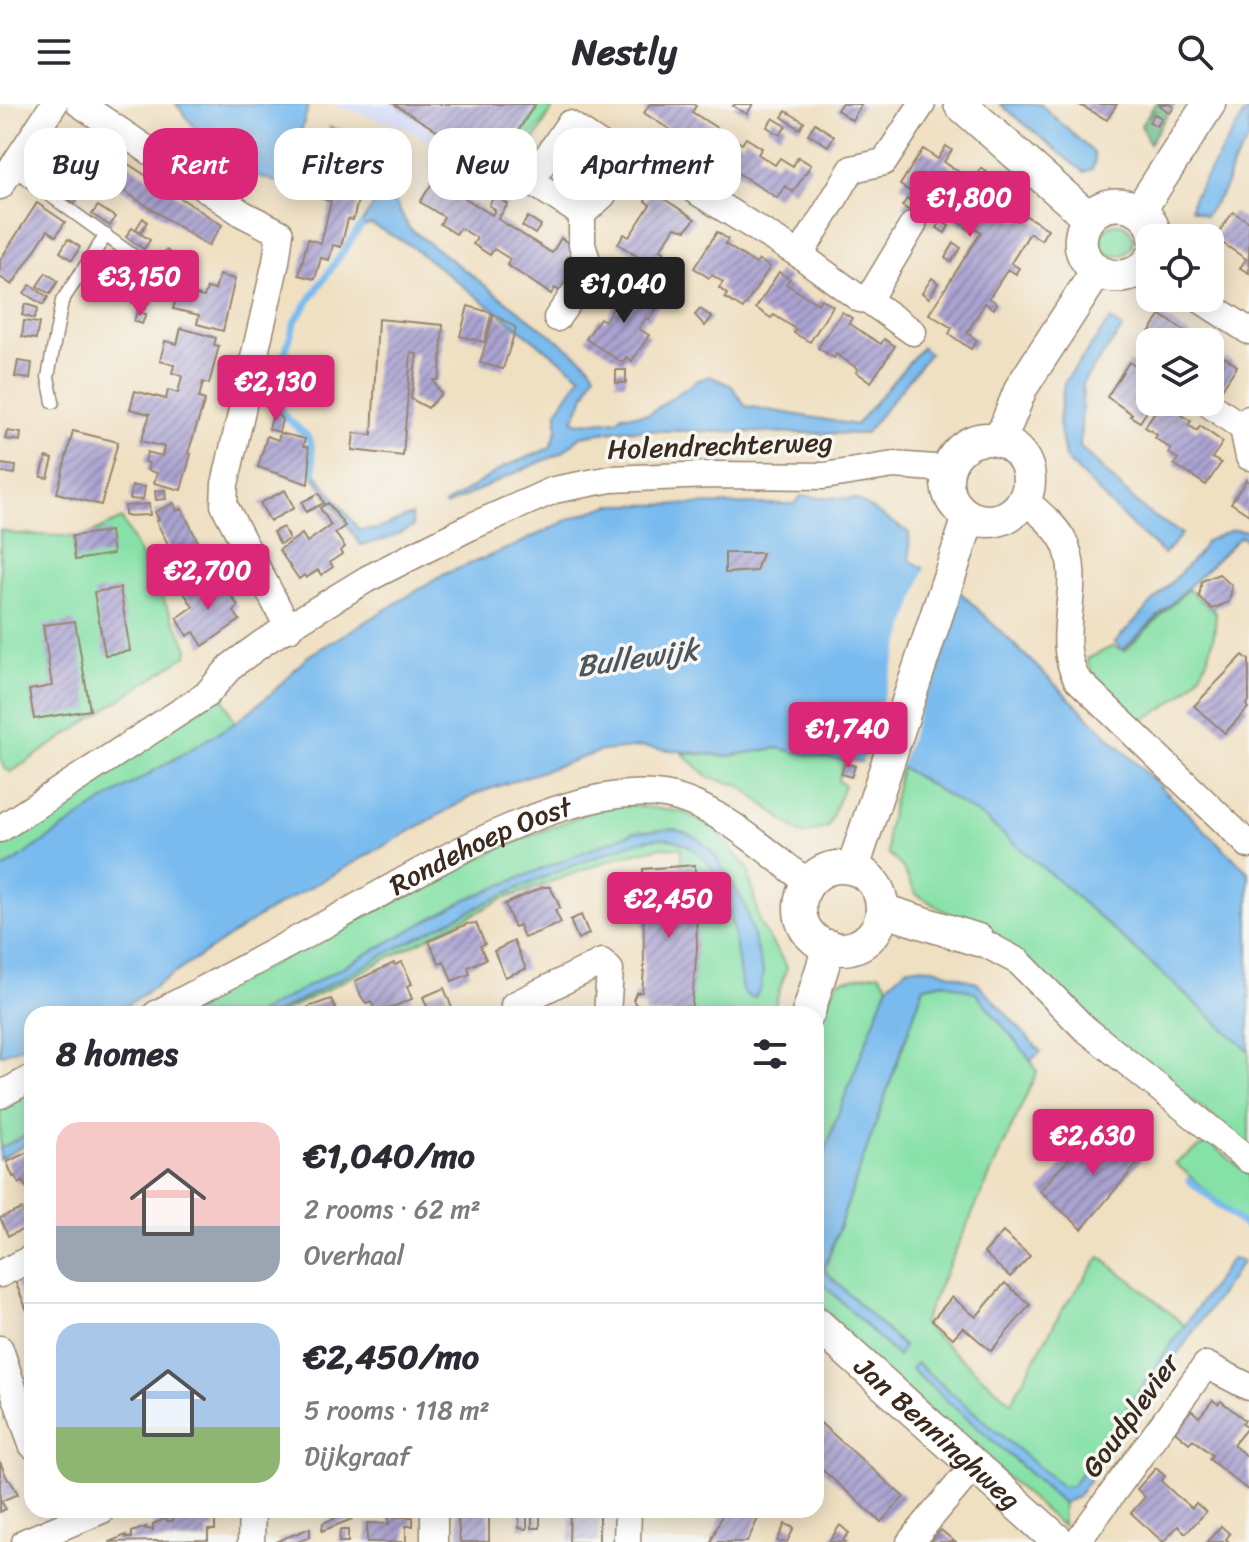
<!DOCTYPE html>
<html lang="en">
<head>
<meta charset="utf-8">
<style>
  :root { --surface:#fff; --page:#f7f7f7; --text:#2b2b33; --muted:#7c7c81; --line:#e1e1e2; --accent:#db2777 }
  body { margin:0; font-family:Sriracha,sans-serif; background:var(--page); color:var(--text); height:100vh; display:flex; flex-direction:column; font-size:30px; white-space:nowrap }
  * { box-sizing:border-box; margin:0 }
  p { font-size:26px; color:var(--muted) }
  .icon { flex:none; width:44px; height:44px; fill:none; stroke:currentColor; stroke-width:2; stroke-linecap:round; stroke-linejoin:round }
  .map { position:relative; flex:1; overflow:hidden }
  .details { position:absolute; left:24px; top:902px; width:800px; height:512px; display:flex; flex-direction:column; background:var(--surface); border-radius:24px; box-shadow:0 4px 20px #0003 }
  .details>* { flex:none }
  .banner { position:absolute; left:24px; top:24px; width:800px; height:72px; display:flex; gap:16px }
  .tools { position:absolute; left:1136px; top:120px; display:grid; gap:16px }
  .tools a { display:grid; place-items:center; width:88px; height:88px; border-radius:16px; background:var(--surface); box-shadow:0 4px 20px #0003; font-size:40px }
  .price { position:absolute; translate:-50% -68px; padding:0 18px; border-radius:8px; background:var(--accent); color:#fff; font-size:26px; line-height:52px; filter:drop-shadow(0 2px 4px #0008) }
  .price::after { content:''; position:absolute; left:50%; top:48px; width:24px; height:18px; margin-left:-12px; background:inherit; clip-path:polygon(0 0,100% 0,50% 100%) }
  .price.selected { background:#222; color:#fff }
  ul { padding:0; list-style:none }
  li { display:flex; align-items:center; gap:24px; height:200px; padding:0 32px }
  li+li { border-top:2px solid var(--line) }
  li span { display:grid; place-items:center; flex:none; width:224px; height:160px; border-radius:24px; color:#555 }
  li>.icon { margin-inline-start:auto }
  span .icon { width:96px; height:96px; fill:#fffc; stroke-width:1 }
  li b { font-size:34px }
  h2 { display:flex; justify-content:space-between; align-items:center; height:96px; padding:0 32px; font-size:34px }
  .chip { padding:0 28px; border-radius:24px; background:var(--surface); box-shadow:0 4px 20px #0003; font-size:28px; line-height:72px }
  .chip.selected { background:var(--accent); color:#fff }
  header { display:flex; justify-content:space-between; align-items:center; height:104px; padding:0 32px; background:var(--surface); font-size:36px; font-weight:800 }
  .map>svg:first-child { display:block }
  .built { fill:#d3d9f9 }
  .grass { fill:#86e1a7; stroke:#608662; stroke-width:2 }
  .forest { fill:url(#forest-firs); stroke:#547455; stroke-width:2 }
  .garden { fill:url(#garden-furrows); stroke:#608662; stroke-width:2 }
  .water { fill:#79bbef; stroke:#5a7286; stroke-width:2 }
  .pier { fill:#f0e0c2 }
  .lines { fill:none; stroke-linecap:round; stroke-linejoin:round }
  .stream { stroke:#79bbef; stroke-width:7 }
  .building { fill:url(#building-hatch) }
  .service-casing { stroke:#968570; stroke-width:15 }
  .minor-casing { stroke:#968570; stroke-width:29 }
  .tertiary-casing { stroke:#968570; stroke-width:35 }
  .service { stroke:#fff; stroke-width:12 }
  .minor { stroke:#fff; stroke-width:26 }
  .tertiary { stroke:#fff; stroke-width:32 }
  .labels { text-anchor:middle; stroke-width:7; stroke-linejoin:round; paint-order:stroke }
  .street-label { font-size:28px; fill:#3b2a1e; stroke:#f6f6f2 }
  .water-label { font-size:30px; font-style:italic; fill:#4e565d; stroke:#f6f6f2 }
</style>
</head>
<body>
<header><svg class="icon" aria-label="menu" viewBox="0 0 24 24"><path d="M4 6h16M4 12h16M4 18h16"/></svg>Nestly<svg class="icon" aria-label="search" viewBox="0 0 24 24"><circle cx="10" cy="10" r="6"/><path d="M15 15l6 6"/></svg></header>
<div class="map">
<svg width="1249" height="1438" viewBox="0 0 1249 1438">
  <defs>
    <pattern id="forest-firs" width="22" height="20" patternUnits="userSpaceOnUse" patternTransform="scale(2)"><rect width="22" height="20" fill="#6cbf8c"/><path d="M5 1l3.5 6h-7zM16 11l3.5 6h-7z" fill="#5a9b72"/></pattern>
    <pattern id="garden-furrows" width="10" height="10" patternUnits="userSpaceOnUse" patternTransform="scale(2)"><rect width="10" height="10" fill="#86e1a7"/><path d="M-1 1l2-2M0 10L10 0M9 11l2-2" fill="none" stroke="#75c18f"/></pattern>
    <pattern id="building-hatch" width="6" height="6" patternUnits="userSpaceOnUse" patternTransform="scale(2)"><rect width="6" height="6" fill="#aaa3d1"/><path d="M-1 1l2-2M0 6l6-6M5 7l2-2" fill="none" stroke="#8c85a9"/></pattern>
  </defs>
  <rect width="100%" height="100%" fill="#f6f6f2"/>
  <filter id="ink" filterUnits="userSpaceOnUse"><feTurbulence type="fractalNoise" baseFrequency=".0125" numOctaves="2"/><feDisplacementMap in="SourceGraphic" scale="16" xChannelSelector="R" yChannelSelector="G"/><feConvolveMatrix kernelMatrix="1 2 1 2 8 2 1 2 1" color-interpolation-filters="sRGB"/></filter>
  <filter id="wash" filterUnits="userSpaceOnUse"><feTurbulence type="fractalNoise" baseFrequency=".006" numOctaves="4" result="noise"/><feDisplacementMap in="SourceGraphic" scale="32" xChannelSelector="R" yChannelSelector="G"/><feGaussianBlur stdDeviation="1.8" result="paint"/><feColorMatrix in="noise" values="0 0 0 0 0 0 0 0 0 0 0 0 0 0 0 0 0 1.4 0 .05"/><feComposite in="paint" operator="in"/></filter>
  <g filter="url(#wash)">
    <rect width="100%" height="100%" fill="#f0e0c2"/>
    <polygon class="built" points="330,0 540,0 490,78 404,23"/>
    <g class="grass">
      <circle cx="1117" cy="136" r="16"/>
      <polygon points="122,415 188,544 187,551 11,668 4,664 0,652 0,426 15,430 83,433"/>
      <path d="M1188 485 1216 509C1214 571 1187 593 1135 620L1092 568 1087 555 1113 542 1125 547Z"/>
      <polygon points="222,591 235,619 110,693 0,767 0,729"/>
      <polygon points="778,644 820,653 845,654 838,677 844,681 828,723 802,731 739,681 710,674 682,649 727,652"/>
      <polygon points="901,663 985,715 1061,779 1249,947 1249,1041 968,821 916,790 903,764 888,749 887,728"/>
      <polygon points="613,699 683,708 714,724 748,765 760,820 787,863 772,910 675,910 683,834 681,744 662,743 619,753 501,796 279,910 173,910 504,742"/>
      <polygon points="879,869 888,881 834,1021 816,1076 819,917 838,877"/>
      <polygon points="944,878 976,888 1031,956 1037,968 922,1220 1011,1298 1062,1206 1100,1153 1142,1185 1185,1222 1072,1382 1062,1384 917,1259 911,1265 1063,1399 1062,1422 869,1253 816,1195 816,1173 898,1252 903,1242 824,1167 924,882"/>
      <polygon points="32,982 32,1038 0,1054 0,999"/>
      <polygon points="1208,1038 1249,1070 1249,1124 1175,1059"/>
    </g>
    <polygon class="forest" points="1155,0 1174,0 1149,40 1141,21"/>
    <polygon class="garden" points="540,0 555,0 515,70 528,82 518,96 490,78"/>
    <g class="water">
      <polygon points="176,0 309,0 286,81 238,66 204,35"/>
      <polygon points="1000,0 1040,0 1094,49 1095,58 1092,65 1085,68 1076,62"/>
      <polygon points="1249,2 1249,35 1232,62 1224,86 1205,112 1191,105 1193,94"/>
      <polygon points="330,23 410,50 406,73 395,98 409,124 588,259 595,269 573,317 580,319 618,316 622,311 649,310 696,277 710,272 732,282 745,302 856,321 922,243 929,250 865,330 621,326 581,332 562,349 508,372 446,402 444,401 504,363 550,344 557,326 557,307 581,272 408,140 371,120 358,124 395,70 375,42 329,35"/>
      <polygon points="1110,216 1123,224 1083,278 1080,343 1144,406 1182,430 1164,450 1133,423 1065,354 1059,318 1064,279"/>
      <polygon points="311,368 317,371 359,426 378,425 411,411 413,423 387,435 361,441"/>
      <polygon points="801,392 856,395 909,429 910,456 958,486 1249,769 1249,947 1061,779 985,715 901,663 820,653 778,644 727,652 641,643 602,647 478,689 263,810 124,903 106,910 32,910 32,939 0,951 0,767 110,693 235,619 272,589 308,552 445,470 516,441 572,414 611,401 781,400 794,400"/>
      <polygon points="1232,426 1249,427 1249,440 1241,432 1123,546 1115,538 1199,449 1206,437"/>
      <path d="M675 725 698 734 714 750 744 799 763 868 761 884 755 893H749L742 887C736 846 731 771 695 746 686 740 672 734 661 734 637 735 613 747 591 755 480 795 378 855 274 910H257L467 795 634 728Z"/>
      <polygon points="908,863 934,864 978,879 1041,948 1031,956 976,889 944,878 924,882 824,1166 903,1243 898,1253 816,1173 816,1076 834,1021 888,881"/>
      <polygon points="32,1028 32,1037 0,1055 0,1044"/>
      <polygon points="1231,1155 1243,1157 1077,1393 1063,1399 911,1265 916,1259 1062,1383 1072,1382"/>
    </g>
    <polygon class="pier" points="926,460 961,484 899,667 861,661"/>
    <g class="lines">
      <g class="stream">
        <polyline points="314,369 311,340 307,332 282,310 273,288 295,217 360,123"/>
        <polyline points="1190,1077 1249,1125"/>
      </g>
    </g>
    <g id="blocks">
      <g class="building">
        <polygon points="394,0 535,0 500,56 474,39 469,47"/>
        <polygon points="650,0 693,0 696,2 692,8 742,40 746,34 762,44 758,50 775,61 780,54 793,62 798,53 811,61 793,88 785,82 777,94 644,9"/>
        <polygon points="735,0 753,0 747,10 733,2"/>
        <polygon points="841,0 862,0 852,16 837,6"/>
        <polygon points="1078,0 1117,0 1107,16"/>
        <polygon points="1158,0 1169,0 1174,3 1170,9"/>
        <polygon points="786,7 804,18 800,25 782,13"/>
        <polygon points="1154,10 1162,14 1157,22 1149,18"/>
        <polygon points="773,14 786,22 780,31 767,23"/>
        <polygon points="815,19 834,32 828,42 808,30"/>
        <polygon points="82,30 222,121 208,142 68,50"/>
        <polygon points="946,42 952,46 944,58 973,77 981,64 987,68 979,81 994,91 989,99 1018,117 1023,110 1048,125 1041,136 1030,129 1011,159 1019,164 1017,167 1016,170 1008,165 989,194 997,199 994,205 985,199 967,229 977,236 971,245 949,230 952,224 929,210 981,128 974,123 972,127 900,81 923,45 938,55"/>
        <polygon points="326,63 356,70 353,83 361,85 353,116 348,115 341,143 333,141 329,156 321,154 315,175 299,171 308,135 321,139 331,97 318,94"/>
        <polygon points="461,71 474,79 465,94 492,111 495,106 489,101 494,92 508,100 498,115 552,149 561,134 574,143 565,157 581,168 566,191 555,184 551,190 507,161 510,155 494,145 490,151 473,140 477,134 460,124 456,130 440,120 444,113 420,98 435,75 452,86"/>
        <polygon points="63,79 80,90 75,99 57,88"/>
        <polygon points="652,87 695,115 686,126 675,123 660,146 664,148 654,163 618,140 624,130 629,133 650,101 645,97"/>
        <polygon points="907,95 922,104 917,111 902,102"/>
        <polygon points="37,99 65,118 56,132 48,126 12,181 0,173 0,156"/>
        <polygon points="98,102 115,113 110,122 92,110"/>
        <polygon points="1233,108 1249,118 1249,169 1240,164 1246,155 1215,134"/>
        <polygon points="528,113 541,121 535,130 522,122"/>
        <polygon points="143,114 147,118 141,128 136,125"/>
        <polygon points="941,117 949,122 945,129 937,124"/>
        <polygon points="132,124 150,136 144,145 126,133"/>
        <polygon points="717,128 728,135 725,140 756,160 759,156 770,163 743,205 725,194 727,190 719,184 723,178 712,171 709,174 694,164"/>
        <polygon points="68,135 80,143 72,156 60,148"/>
        <polygon points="954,139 961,144 951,158 945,154"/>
        <polygon points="166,146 184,158 178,167 160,155"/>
        <polygon points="103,154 155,189 144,206 91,172"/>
        <polygon points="779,168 790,175 786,180 818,200 821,195 833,202 810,238 794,229 796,225 774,211 771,214 756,204"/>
        <polygon points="46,169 58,177 50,190 37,182"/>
        <polygon points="219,171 235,175 223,227 197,220 199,211 173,205 176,195 161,191 157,182 164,172 180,181 178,186 204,193 207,184 215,186"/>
        <polygon points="932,174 938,179 929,194 922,189"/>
        <polygon points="622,177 659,200 649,216 646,214 639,225 649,231 632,257 626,253 623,259 586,235 600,214 605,217 621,191 616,188"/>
        <polygon points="30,181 48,193 43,201 24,189"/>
        <polygon points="25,200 38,204 34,215 22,211"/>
        <polygon points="468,202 492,209 484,238 460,232"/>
        <polygon points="700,205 712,213 705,222 695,211"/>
        <polygon points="137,208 146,210 142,220 134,217"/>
        <polygon points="842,208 852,214 849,219 865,230 881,240 884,235 895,242 871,278 856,268 858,265 836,250 834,254 818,244"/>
        <polygon points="494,210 516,224 503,265 480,259"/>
        <polygon points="1161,211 1192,232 1188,238 1151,238 1145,234"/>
        <polygon points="378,215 443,221 440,269 438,276 433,276 441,290 428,304 411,295 417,250 411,249 403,352 352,346 354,329 372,331"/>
        <polygon points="24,217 39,219 36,235 22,233"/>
        <polygon points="181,224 216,234 214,241 219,242 209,280 203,278 199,294 205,296 188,349 191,350 181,386 154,379 157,369 147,366 149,359 145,358 147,348 162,352 164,343 141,337 150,310 130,305 135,287 166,295 168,286 178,289 182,272 172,269 174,261 160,257 165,237 177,240"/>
        <polygon points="1225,253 1237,262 1222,285 1210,275"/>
        <polygon points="18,257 32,259 30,275 15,273"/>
        <polygon points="1129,258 1150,272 1150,283 1143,294 1152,300 1140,318 1130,312 1132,310 1107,293"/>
        <rect x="616" y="266" width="10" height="13"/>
        <polygon points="1161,298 1191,317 1188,321 1193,324 1197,327 1200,322 1223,338 1212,354 1221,359 1206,381 1174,360 1178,355 1169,349 1171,345 1155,334 1157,331 1145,323"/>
        <polygon points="274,306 282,316 279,328 269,325"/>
        <polygon points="7,327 21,329 20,337 5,335"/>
        <polygon points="73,327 118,338 101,401 57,389"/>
        <polygon points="280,329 305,335 303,342 308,343 310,359 308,380 258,363 267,332 278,336"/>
        <polygon points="46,353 53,355 48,374 41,373"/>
        <polygon points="1,360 16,362 15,370 0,368"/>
        <polygon points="1246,376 1249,378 1249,411 1231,399"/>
        <polygon points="132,382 145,383 143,396 130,395"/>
        <polygon points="165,386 166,395 156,396 155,387"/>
        <polygon points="285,386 294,404 270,417 260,399"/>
        <polygon points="319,389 324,399 306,408 302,398"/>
        <polygon points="174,399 177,407 182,405 207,456 182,468 177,459 160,469 151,454 170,444 156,417 159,416 155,408"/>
        <polygon points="328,399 345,422 335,429 345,443 340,447 342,450 330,458 333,463 321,471 318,466 306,474 304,471 299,475 279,446 302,430 307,438 331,421 320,404"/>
        <polygon points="149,400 150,411 125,412 125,402"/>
        <polygon points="283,423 289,435 280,440 273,428"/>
        <polygon points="110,427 113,450 75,456 72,432"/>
        <polygon points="725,449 762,449 756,467 725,469"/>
        <polygon points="1219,470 1232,482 1229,498 1212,505 1199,493 1202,477"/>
        <polygon points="196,472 209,493 225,482 238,502 234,508 240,516 203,542 194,528 187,532 177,514 193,503 181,484"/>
        <polygon points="120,484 130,547 105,551 94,488"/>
        <polygon points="75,517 90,606 34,615 29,586 52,582 43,521"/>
        <polygon points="1243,551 1249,556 1249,597 1246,601 1248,604 1225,629 1194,602"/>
        <polygon points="845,659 855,662 851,673 841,670"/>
        <polygon points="695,761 697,844 691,910 645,910 646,903 636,901 633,896 636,889 642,888 644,866 643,765"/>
        <polygon points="543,783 550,783 556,794 560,804 555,806 561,819 524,834 519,821 514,823 505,800"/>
        <polygon points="581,811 589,830 578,835 570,816"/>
        <polygon points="476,819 485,840 480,842 486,855 468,863 470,870 452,877 444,857 439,859 429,837 467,820"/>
        <polygon points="514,837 526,865 505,873 494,847"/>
        <polygon points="402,858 412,880 407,882 412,895 376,910 371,897 366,899 361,892 355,877 394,859 395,861"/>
        <polygon points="444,884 452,904 430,910 423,893"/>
        <polygon points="331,895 338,910 307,910 305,906 308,903"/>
        <polygon points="1124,1026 1148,1047 1082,1125 1040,1087 1087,1034 1104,1049"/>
        <polygon points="32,1046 32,1089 29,1090 23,1077 19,1080 15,1072 13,1073 7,1058"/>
        <polygon points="22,1105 29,1123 8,1132 0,1114"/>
        <polygon points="1003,1128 1030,1152 1010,1173 984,1149"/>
        <polygon points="32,1168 32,1219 15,1177"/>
        <polygon points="1005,1179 1030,1201 991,1247 963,1223 953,1234 932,1216 952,1193 976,1213"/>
        <polygon points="1213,1296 1218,1300 1221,1297 1245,1316 1242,1319 1247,1324 1233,1341 1249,1354 1249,1387 1209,1355 1212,1351 1193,1335 1189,1339 1175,1327 1191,1306 1199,1313"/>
        <polygon points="816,1315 904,1393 881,1418 816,1360"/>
        <polygon points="0,1358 8,1376 10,1376 18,1390 1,1397 6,1405 0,1408"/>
        <polygon points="1156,1364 1165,1372 1161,1377 1176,1391 1192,1404 1196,1399 1206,1408 1186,1429 1178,1422 1163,1438 1131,1409 1145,1393 1137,1385"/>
        <polygon points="186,1406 188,1408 194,1408 194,1406 215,1408 215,1426 208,1426 208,1436 109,1438 126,1431 126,1434 132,1434 132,1428 146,1423 146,1425 153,1426 153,1420 167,1414 167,1417 173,1417 173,1411"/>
        <polygon points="457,1406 489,1406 489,1438 460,1438"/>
        <polygon points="519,1406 527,1406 527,1425 519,1424"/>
        <rect x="532" y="1406" width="8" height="18"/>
        <polygon points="570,1406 599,1406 599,1438 569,1438"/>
        <polygon points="724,1406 762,1406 747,1438 711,1438"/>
        <polygon points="352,1407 352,1415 322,1427 323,1419"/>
        <polygon points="389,1413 413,1413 413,1422 406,1422 406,1438 367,1438 367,1419 389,1420"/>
        <polygon points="785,1420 794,1424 787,1438 780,1438 777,1437"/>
        <polygon points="840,1421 849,1429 843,1436 846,1438 829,1438"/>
        <polygon points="1221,1422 1230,1430 1226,1435 1229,1438 1207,1438"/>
        <polygon points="310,1424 310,1433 297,1438 275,1438"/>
        <polygon points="340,1426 348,1426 348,1438 339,1438"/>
        <polygon points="941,1426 955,1438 930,1438"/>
      </g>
    </g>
  </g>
  <g filter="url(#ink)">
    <use href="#blocks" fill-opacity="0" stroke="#968570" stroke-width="2"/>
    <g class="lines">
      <defs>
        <g id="service">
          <polyline points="12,64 145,160"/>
          <polyline points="53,298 48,273 62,197 106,131"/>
        </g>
        <g id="minor">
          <polyline points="80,0 243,110 280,129 276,158 225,380 224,401 289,525"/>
          <polyline points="0,82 54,0"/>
          <polyline points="582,110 531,77 569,20 622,55 652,60 800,151 860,195 868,196 913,228"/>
          <polyline points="800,151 852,65 884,58 922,0"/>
          <polyline points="1198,194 1249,227"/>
          <polyline points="868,196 913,121"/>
          <polyline points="557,214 583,177 588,159 582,141 582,110 603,91 622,55"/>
          <polyline points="1206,298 1243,324 1249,315"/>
          <polyline points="1243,324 1249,353"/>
          <path d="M1024 395C1038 408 1054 420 1063 436 1086 478 1052 532 1077 575L1249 741"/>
          <polyline points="0,725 206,591 231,562 264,538 367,475 470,423 554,386 611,375 711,371 824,372 894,361 948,365"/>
          <polyline points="978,836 1019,858 1083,923 1249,1056"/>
          <polyline points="514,901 602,858 610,866 607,910"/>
          <path id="s1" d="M156 910C215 879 275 848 333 816 419 769 566 676 664 691 715 699 768 748 808 779"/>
          <polyline points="0,991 32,974"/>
          <polyline points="0,1170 32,1154"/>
          <polyline points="0,1245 32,1341"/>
          <polyline points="25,1438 102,1406"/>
          <polyline points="251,1438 252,1406"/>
          <polyline points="434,1438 434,1406"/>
          <polyline points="627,1438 628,1406"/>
          <polyline points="910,1438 973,1363"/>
          <polyline points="1077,1438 1206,1261 1249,1283"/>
        </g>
        <g id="tertiary">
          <polyline points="960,0 1089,114"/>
          <polyline points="1140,106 1209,0"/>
          <path d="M1150 156C1127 189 1072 169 1082 128 1092 88 1152 93 1155 134"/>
          <circle cx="988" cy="376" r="41"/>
          <polyline points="1000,337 1021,284 1097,167"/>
          <circle cx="841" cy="804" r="41"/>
          <polyline points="853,764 969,413"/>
          <polyline points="882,806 978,836"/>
          <polyline points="808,910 829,842"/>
          <path id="s2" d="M816 1219 1059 1438"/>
        </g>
      </defs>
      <use href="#service" class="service-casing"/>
      <use href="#minor" class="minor-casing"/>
      <use href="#tertiary" class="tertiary-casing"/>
      <use href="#service" class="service"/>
      <use href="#minor" class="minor"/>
      <use href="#tertiary" class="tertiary"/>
    </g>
  </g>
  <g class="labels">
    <g class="street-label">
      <text transform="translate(720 341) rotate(-2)" y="10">Holendrechterweg</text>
      <text dy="10" stroke="none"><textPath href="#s1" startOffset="366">Rondehoep Oost</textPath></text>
      <text transform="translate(1130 1311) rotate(-54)" y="10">Goudplevier</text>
      <text dy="10" stroke="none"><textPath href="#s2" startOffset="164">Jan Benninghweg</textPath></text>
    </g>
    <g class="water-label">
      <text transform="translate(637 554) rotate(-8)" y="10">Bullewijk</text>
    </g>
  </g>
</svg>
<div class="tools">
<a><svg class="icon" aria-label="locate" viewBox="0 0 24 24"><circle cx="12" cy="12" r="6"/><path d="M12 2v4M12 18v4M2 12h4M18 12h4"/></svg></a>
<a><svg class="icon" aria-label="layers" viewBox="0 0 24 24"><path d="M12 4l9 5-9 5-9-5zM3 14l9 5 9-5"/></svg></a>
</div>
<b class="price" style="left:970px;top:135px">€1,800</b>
<b class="price" style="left:140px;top:214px">€3,150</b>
<b class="price selected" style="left:624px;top:221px">€1,040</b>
<b class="price" style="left:276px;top:319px">€2,130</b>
<b class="price" style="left:208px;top:508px">€2,700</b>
<b class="price" style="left:848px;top:666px">€1,740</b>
<b class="price" style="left:669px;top:836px">€2,450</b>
<b class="price" style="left:1093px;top:1073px">€2,630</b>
<div class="banner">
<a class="chip">Buy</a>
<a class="chip selected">Rent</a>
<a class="chip">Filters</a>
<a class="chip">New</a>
<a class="chip">Apartment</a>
</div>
<section class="details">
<h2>8 homes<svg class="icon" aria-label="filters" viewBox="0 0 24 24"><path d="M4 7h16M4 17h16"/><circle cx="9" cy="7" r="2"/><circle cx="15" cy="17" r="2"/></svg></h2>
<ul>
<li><span style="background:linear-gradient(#f6c9c9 65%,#9aa5b1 0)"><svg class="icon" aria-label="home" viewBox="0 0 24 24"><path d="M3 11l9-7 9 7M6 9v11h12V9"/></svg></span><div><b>€1,040/mo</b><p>2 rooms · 62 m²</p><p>Overhaal</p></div></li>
<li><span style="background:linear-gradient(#a9c7e8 65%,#8fb573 0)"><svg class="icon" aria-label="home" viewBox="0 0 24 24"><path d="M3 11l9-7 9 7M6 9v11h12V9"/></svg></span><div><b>€2,450/mo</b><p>5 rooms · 118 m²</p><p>Dijkgraaf</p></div></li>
</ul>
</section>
</div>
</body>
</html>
